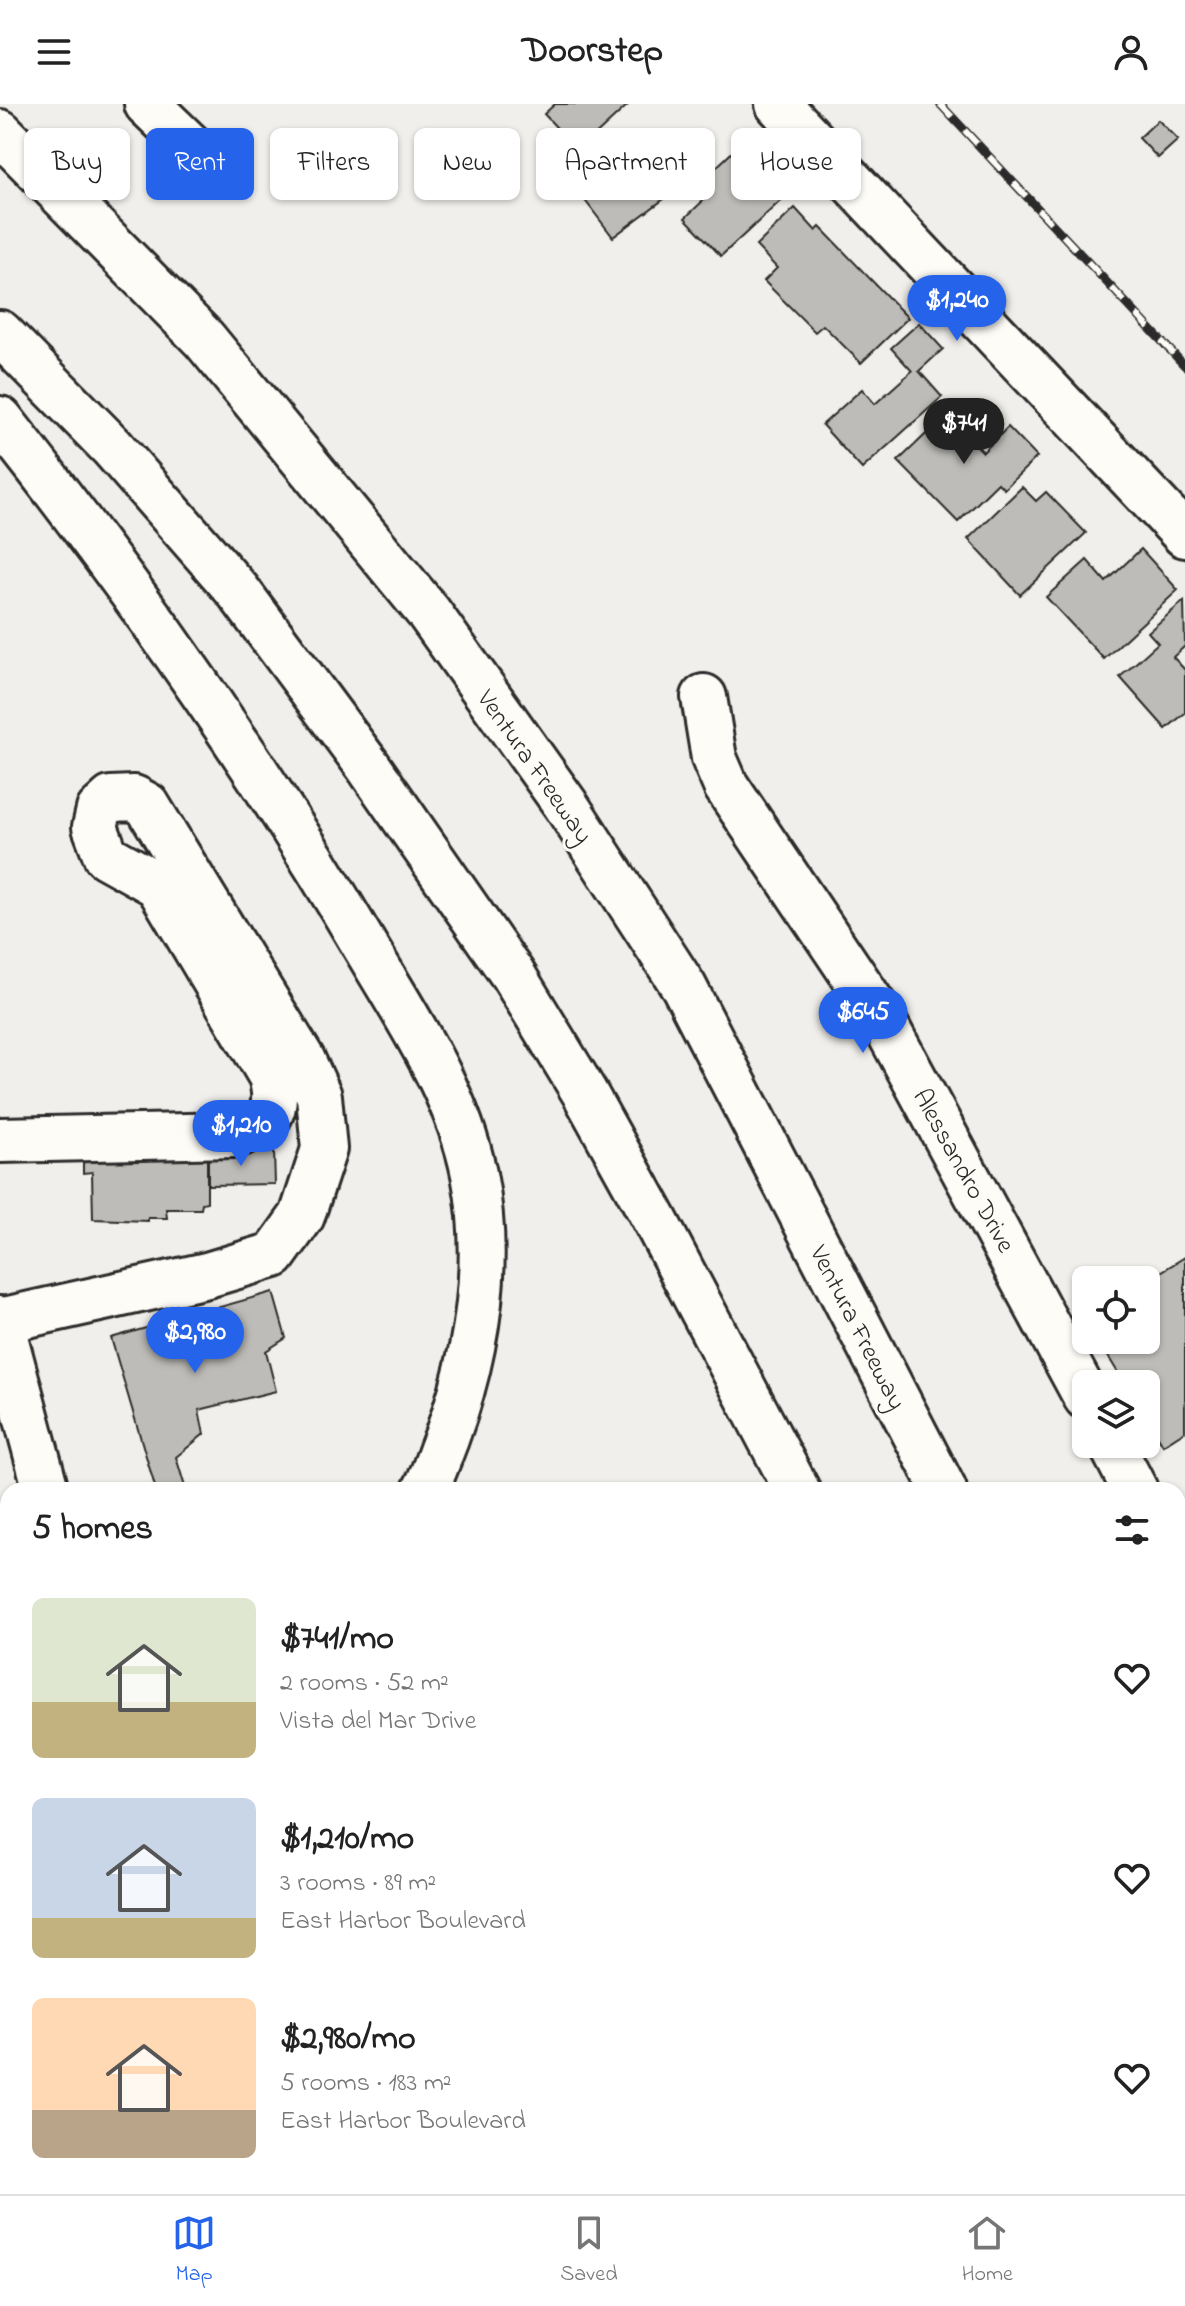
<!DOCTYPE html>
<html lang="en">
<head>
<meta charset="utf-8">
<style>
  :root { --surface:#fff; --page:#f2f2f2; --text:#222; --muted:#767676; --line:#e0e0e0; --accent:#2563eb }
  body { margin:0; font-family:"Indie Flower",sans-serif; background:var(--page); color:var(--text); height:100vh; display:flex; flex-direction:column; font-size:30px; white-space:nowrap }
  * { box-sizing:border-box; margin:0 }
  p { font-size:26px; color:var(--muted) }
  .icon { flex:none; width:44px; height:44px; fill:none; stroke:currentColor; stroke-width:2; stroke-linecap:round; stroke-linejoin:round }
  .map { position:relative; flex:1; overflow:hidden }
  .drawer { position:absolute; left:0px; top:1378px; width:1186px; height:712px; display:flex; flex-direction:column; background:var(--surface); border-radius:24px 24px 0 0; box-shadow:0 2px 6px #0004 }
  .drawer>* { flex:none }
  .top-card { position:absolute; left:24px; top:24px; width:1138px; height:72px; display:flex; gap:16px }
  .controls { position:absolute; left:1072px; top:1162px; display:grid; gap:16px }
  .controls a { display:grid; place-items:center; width:88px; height:88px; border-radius:12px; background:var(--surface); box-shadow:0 2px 6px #0004; font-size:40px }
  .price { position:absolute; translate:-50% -68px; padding:0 18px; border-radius:28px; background:var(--accent); color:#fff; font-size:26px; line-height:52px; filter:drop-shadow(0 2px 4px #0008) }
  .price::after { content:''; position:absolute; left:50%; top:48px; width:24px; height:18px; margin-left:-12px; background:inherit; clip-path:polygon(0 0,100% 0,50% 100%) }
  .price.current { background:#222; color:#fff }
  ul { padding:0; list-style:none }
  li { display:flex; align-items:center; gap:24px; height:200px; padding:0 32px }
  li span { display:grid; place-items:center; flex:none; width:224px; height:160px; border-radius:12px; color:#555 }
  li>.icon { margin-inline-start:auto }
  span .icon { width:96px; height:96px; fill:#fffc; stroke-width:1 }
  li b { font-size:34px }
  h2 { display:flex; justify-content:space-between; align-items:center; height:96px; padding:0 32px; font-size:34px }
  .pill { padding:0 28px; border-radius:12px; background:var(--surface); box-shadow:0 2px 6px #0004; font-size:28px; line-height:72px }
  .pill.current { background:var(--accent); color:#fff }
  header { display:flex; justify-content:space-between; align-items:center; height:104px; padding:0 32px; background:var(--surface); font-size:36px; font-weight:800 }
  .tab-bar { display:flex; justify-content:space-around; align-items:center; height:112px; border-top:2px solid var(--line); background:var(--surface); font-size:22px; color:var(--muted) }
  .tab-bar a { display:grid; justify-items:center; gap:4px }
  .tab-bar .current { color:var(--accent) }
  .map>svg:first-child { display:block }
  .building { fill:#bdbcb8; stroke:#2b2b2b; stroke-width:2 }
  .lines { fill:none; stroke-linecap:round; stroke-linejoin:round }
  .minor-casing { stroke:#2b2b2b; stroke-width:50 }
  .major-casing { stroke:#2b2b2b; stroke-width:50 }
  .highway-casing { stroke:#2b2b2b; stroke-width:50 }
  .minor { stroke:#fdfcf7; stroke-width:44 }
  .major { stroke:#fdfcf7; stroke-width:44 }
  .highway { stroke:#fdfcf7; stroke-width:44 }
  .rail-casing { stroke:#2b2b2b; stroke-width:9 }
  .rail { stroke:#fdfcf7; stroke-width:6; stroke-dasharray:18; stroke-linecap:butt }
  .labels { text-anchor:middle; stroke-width:6; stroke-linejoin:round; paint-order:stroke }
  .street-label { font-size:26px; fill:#2b2b2b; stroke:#fdfcf7 }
</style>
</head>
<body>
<header><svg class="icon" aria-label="menu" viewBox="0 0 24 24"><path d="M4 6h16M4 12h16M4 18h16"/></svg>Doorstep<svg class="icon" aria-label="person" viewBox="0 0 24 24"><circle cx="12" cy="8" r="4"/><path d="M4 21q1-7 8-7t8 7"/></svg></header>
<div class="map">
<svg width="1185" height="2090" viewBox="0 0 1185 2090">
  <rect width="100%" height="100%" fill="#f0efeb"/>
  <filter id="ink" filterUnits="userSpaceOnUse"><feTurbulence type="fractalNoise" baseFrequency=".0125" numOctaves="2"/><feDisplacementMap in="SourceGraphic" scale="16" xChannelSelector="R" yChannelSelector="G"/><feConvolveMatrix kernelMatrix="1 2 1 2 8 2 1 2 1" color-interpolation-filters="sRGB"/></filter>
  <g filter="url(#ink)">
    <g class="building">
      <polygon points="555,0 629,0 578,47 544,10"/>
      <polygon points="1158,16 1178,36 1158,54 1139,34"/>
      <polygon points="742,39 789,89 721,152 685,114 706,94 696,82"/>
      <polygon points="624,51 641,74 661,58 680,83 613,133 577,86"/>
      <polygon points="795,104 816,127 820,123 908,214 861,259 823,221 815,228 764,177 777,164 756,142"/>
      <polygon points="919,219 943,245 919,267 942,293 862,365 822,321 862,285 875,300 912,267 891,244"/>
      <polygon points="947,310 983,348 1008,323 1037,353 1004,385 998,379 958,418 898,357"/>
      <polygon points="1022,383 1036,397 1046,388 1086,429 1020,491 968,435"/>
      <polygon points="1141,445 1178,486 1104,555 1046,493 1087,456 1106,478"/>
      <polygon points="1184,497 1185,542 1173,553 1185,566 1185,609 1166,625 1120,573 1158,539 1148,528"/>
      <polygon points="83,1041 207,1052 207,1098 202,1099 201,1105 166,1105 167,1114 148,1114 148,1117 93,1115 92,1068 83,1069"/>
      <polygon points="274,1047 275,1080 208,1081 208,1048"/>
      <polygon points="1185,1153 1185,1327 1163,1341 1146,1313 1146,1280 1125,1280 1098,1236 1146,1236 1146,1177"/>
      <polygon points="273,1188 286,1234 266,1247 276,1287 199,1306 204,1330 176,1353 186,1386 156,1386 111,1234"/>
      <polygon points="0,1496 8,1523 8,1545 0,1547"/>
    </g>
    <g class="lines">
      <defs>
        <g id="minor">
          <polyline points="147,0 202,53"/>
          <polyline points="778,0 1185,431"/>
          <polyline points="704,593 714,654 726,682 880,911 1086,1293"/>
          <path d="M0 1036 234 1031C270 1022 280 1007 271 972L158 781 106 752 95 723 99 706 111 695 134 694 147 701 302 955 319 992 324 1045 302 1112 274 1151 207 1171 0 1217"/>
          <polyline points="1111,1340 1135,1386"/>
          <polyline points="0,1458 8,1454"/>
          <polyline points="1178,1460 1185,1472"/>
          <polyline points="0,1577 8,1573"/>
          <polyline points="0,1653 8,1676"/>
          <polyline points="0,1744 8,1740"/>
          <polyline points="0,1875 8,1876"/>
          <polyline points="0,2042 8,2052"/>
          <polyline points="31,2082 37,2090"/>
          <polyline points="800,2082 813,2090"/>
          <polyline points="414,2090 420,2082"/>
          <polyline points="713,2090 717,2082"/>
        </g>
        <g id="major">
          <polyline points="0,1215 46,1386"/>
          <polyline points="551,2082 563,2090"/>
        </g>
        <g id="highway">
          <polyline points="0,28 204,235 429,509 566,701 684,883 944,1386"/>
          <polyline points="0,229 112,343 238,487 368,662 513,871 584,988 655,1116 797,1386"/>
          <path d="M0 315C133 483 258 660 366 844 409 917 457 987 474 1070 492 1160 477 1250 446 1335 439 1352 434 1370 425 1386"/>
          <polyline points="1178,1802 1185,1809"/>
          <polyline points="1178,1837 1185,1850"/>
          <polyline points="1108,2082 1114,2090"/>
          <polyline points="1163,2082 1167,2090"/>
        </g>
      </defs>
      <use href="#minor" class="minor-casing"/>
      <use href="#major" class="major-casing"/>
      <use href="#highway" class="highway-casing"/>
      <use href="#minor" class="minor"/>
      <use href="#major" class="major"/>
      <use href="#highway" class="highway"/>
      <defs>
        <polyline id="rail" points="940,0 1185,262"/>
      </defs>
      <use href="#rail" class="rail-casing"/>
      <use href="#rail" class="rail"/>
    </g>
  </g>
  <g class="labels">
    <g class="street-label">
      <text transform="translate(536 662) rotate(55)" y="9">Ventura Freeway</text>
      <text transform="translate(965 1066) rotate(61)" y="9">Alessandro Drive</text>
      <text transform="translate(859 1223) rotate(63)" y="9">Ventura Freeway</text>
    </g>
  </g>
</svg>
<div class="controls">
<a><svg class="icon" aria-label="locate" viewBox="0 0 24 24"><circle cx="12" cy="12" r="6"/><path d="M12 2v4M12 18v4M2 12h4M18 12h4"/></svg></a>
<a><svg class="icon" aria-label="layers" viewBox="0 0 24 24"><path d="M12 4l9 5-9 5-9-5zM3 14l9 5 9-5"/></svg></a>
</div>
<b class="price" style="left:957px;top:239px">$1,240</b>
<b class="price current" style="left:964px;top:362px">$741</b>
<b class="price" style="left:863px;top:951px">$645</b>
<b class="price" style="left:241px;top:1064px">$1,210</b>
<b class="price" style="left:195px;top:1271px">$2,980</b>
<div class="top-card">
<a class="pill">Buy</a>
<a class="pill current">Rent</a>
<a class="pill">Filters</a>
<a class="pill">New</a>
<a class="pill">Apartment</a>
<a class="pill">House</a>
</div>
<section class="drawer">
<h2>5 homes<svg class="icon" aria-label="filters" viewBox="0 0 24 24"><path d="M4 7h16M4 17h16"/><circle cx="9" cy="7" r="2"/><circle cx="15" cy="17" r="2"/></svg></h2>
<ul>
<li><span style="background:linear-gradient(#dfe7d0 65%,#c2b280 0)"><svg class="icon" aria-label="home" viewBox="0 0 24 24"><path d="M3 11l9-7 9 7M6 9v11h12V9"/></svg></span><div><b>$741/mo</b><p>2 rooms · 52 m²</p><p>Vista del Mar Drive</p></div><svg class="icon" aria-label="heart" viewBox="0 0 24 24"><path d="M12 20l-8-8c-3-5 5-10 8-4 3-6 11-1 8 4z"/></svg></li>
<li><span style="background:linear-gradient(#c9d6e8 75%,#c2b280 0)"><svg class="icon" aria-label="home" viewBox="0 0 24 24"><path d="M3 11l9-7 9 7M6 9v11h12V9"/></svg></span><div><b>$1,210/mo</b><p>3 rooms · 89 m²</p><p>East Harbor Boulevard</p></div><svg class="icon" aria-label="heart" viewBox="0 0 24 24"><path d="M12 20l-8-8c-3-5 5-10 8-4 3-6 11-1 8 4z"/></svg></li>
<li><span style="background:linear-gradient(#ffd9b3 70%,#b9a48a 0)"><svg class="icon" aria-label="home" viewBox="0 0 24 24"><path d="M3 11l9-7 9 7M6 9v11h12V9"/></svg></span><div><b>$2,980/mo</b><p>5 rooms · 183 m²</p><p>East Harbor Boulevard</p></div><svg class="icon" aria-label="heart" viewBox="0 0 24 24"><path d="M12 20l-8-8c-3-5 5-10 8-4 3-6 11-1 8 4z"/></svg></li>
</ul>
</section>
</div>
<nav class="tab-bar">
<a class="current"><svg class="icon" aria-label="map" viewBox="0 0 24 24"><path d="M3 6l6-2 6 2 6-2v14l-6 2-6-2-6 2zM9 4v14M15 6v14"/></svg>Map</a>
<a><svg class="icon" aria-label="saved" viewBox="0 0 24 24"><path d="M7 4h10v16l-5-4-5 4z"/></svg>Saved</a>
<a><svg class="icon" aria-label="home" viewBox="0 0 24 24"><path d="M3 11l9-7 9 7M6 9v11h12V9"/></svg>Home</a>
</nav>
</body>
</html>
